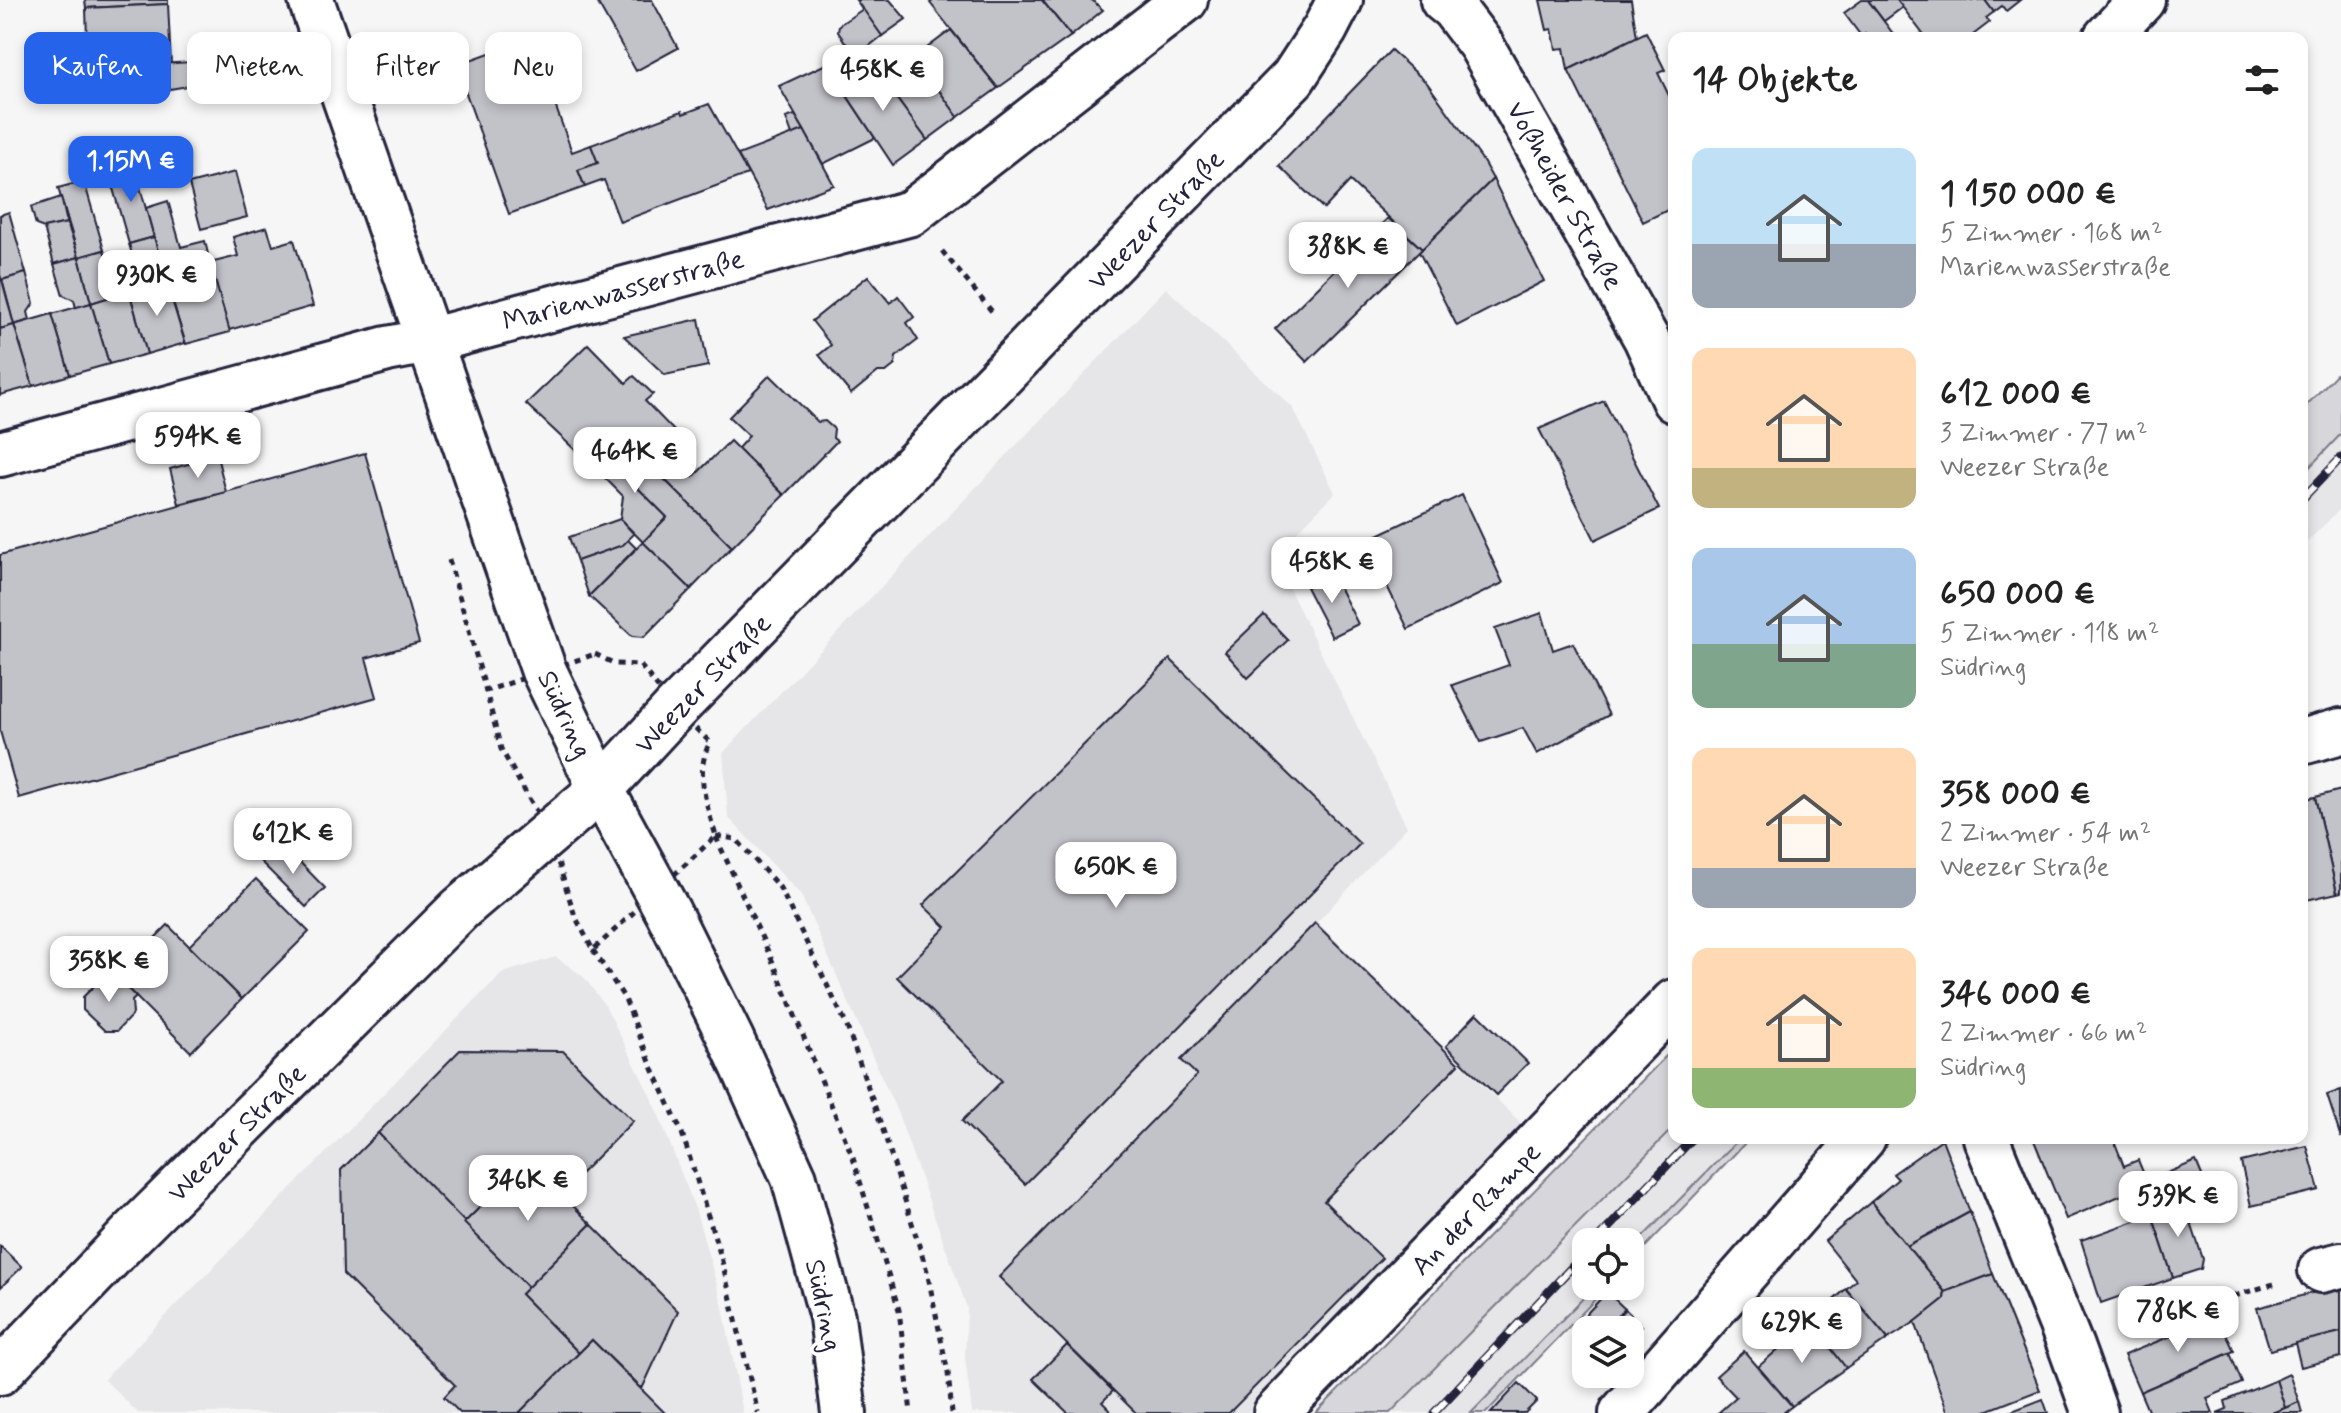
<!DOCTYPE html>
<html lang="de">
<head>
<meta charset="utf-8">
<style>
  :root { --surface:#fff; --page:#f2f2f2; --text:#222; --muted:#767676; --accent:#2563eb }
  body { margin:0; font-family:Mynerve,sans-serif; background:var(--page); color:var(--text); height:100vh; display:flex; flex-direction:column; font-size:30px; white-space:nowrap }
  * { box-sizing:border-box; margin:0 }
  p { font-size:26px; color:var(--muted) }
  .icon { flex:none; width:44px; height:44px; fill:none; stroke:currentColor; stroke-width:2; stroke-linecap:round; stroke-linejoin:round }
  .map { position:relative; flex:1; overflow:hidden }
  .side { position:absolute; left:1668px; top:32px; width:640px; height:1112px; display:flex; flex-direction:column; background:var(--surface); border-radius:16px; box-shadow:0 4px 12px #0003 }
  .side>* { flex:none }
  .hud { position:absolute; left:24px; top:32px; width:760px; height:72px; display:flex; gap:16px }
  .buttons { position:absolute; left:1572px; top:1228px; display:grid; gap:16px }
  .buttons a { display:grid; place-items:center; width:72px; height:72px; border-radius:16px; background:var(--surface); box-shadow:0 4px 12px #0003; font-size:40px }
  .price { position:absolute; translate:-50% -68px; padding:0 18px; border-radius:16px; background:#fff; color:#222; font-size:26px; line-height:52px; filter:drop-shadow(0 2px 4px #0008) }
  .price::after { content:''; position:absolute; left:50%; top:48px; width:24px; height:18px; margin-left:-12px; background:inherit; clip-path:polygon(0 0,100% 0,50% 100%) }
  .price.active { background:var(--accent); color:#fff }
  ul { padding:0; list-style:none }
  li { display:flex; align-items:center; gap:24px; height:200px; padding:0 24px }
  li span { display:grid; place-items:center; flex:none; width:224px; height:160px; border-radius:16px; color:#555 }
  li>.icon { margin-inline-start:auto }
  span .icon { width:96px; height:96px; fill:#fffc; stroke-width:1 }
  li b { font-size:34px }
  h2 { display:flex; justify-content:space-between; align-items:center; height:96px; padding:0 24px; font-size:34px }
  .chip { padding:0 28px; border-radius:16px; background:var(--surface); box-shadow:0 4px 12px #0003; font-size:28px; line-height:72px }
  .chip.active { background:var(--accent); color:#fff }
  .map>svg:first-child { display:block }
  .built { fill:#e6e6e9 }
  .green { fill:#d7d7db; stroke:#7c7c8b; stroke-width:2 }
  .building { fill:#c2c2c9; stroke:#22223b; stroke-width:2 }
  .lines { fill:none; stroke-linecap:round; stroke-linejoin:round }
  .minor-casing { stroke:#22223b; stroke-width:50 }
  .major-casing { stroke:#22223b; stroke-width:50 }
  .path { stroke:#22223b; stroke-width:5; stroke-dasharray:6 6; stroke-linecap:butt }
  .minor { stroke:#fff; stroke-width:44 }
  .major { stroke:#fff; stroke-width:44 }
  .rail-casing { stroke:#22223b; stroke-width:9 }
  .rail { stroke:#fff; stroke-width:6; stroke-dasharray:18; stroke-linecap:butt }
  .labels { text-anchor:middle; stroke-width:7; stroke-linejoin:round; paint-order:stroke }
  .street-label { font-size:28px; fill:#22223b; stroke:#fff }
</style>
</head>
<body>
<div class="map">
<svg width="2341" height="1413" viewBox="0 0 2341 1413">
  <rect width="100%" height="100%" fill="#f6f6f7"/>
  <filter id="ink" filterUnits="userSpaceOnUse"><feTurbulence type="fractalNoise" baseFrequency=".0125" numOctaves="2"/><feDisplacementMap in="SourceGraphic" scale="16" xChannelSelector="R" yChannelSelector="G"/><feConvolveMatrix kernelMatrix="1 2 1 2 8 2 1 2 1" color-interpolation-filters="sRGB"/></filter>
  <g filter="url(#ink)">
    <g class="built">
      <polygon points="1166,288 1293,408 1335,493 1273,556 1407,827 1317,922 1527,1129 1248,1413 972,1413 965,1358 967,1308 898,1114 801,895 728,817 723,753"/>
      <polygon points="2341,434 2341,508 2302,547 2302,475"/>
      <polygon points="556,957 584,977 606,1007 654,1103 696,1211 723,1307 743,1413 138,1413 104,1379 502,973"/>
      <polygon points="1674,1127 1674,1138 1740,1138 1630,1250 1630,1242 1586,1242 1586,1286 1595,1286 1471,1413 1390,1413"/>
    </g>
    <g class="green">
      <polygon points="2341,369 2341,434 2302,475 2302,410"/>
      <polygon points="1674,1048 1674,1127 1390,1413 1316,1413"/>
      <polygon points="1740,1138 1750,1138 1630,1263 1630,1250"/>
      <polygon points="1595,1286 1608,1286 1486,1413 1471,1413"/>
    </g>
    <g class="building">
      <polygon points="85,0 168,0 168,4 86,8"/>
      <polygon points="596,0 652,0 678,48 636,71"/>
      <polygon points="856,0 890,0 906,19 882,36"/>
      <polygon points="934,0 1042,0 1071,36 998,88 930,3"/>
      <polygon points="1042,0 1092,0 1103,10 1071,36"/>
      <polygon points="1540,0 1631,0 1637,37 1568,70 1564,48 1556,49 1552,29 1547,30"/>
      <polygon points="1862,0 1868,0 1894,35 1889,38 1867,38 1865,34 1861,36 1844,13"/>
      <polygon points="1868,0 1897,0 1903,7 1884,21"/>
      <polygon points="1897,0 1985,0 1994,12 1986,18 1990,22 1969,38 1926,38"/>
      <polygon points="1985,0 2020,0 2006,11 2002,6 1994,12"/>
      <polygon points="168,4 171,64 88,68 86,8"/>
      <polygon points="863,9 882,36 859,54 853,53 838,32 839,25"/>
      <polygon points="951,30 998,88 958,117 915,57"/>
      <polygon points="1646,32 1665,70 1658,73 1674,106 1674,207 1643,222 1568,70"/>
      <polygon points="531,38 572,152 591,145 598,163 578,170 585,187 509,214 456,65"/>
      <polygon points="1391,50 1427,83 1481,158 1493,179 1422,249 1350,181 1324,209 1279,166"/>
      <polygon points="915,57 958,117 927,140 883,80"/>
      <polygon points="191,62 194,85 134,95 129,66"/>
      <polygon points="826,64 875,138 823,164 779,86"/>
      <polygon points="875,64 885,79 883,80 927,140 893,165 842,88 847,85 850,65 869,68"/>
      <polygon points="709,104 748,174 620,222 604,180 585,187 578,170 598,163 591,145 682,111 683,114"/>
      <polygon points="795,115 804,130 792,135 786,118"/>
      <polygon points="804,130 834,185 768,210 738,155"/>
      <polygon points="134,166 154,237 129,244 108,171"/>
      <polygon points="235,172 247,217 201,229 189,184"/>
      <polygon points="1493,179 1544,281 1457,326 1419,252"/>
      <polygon points="84,181 104,250 79,257 58,188"/>
      <polygon points="61,197 67,223 44,228 36,225 31,207"/>
      <polygon points="168,201 181,247 205,241 210,263 166,281 146,208"/>
      <polygon points="9,212 26,273 2,280 0,275 0,215"/>
      <polygon points="1388,218 1422,249 1307,362 1275,329"/>
      <polygon points="67,223 79,257 54,264 44,228"/>
      <polygon points="267,227 273,246 294,240 313,306 229,330 210,263 238,256 233,237"/>
      <polygon points="154,237 167,283 142,289 129,244"/>
      <polygon points="104,250 117,296 91,303 79,257"/>
      <polygon points="79,257 91,303 76,308 74,300 63,295 54,264"/>
      <polygon points="210,263 230,332 186,344 166,281"/>
      <polygon points="26,273 34,303 28,312 30,320 14,325 2,280"/>
      <polygon points="868,276 890,303 898,296 914,317 907,323 918,340 896,357 895,365 886,372 878,372 851,394 819,355 831,345 812,321"/>
      <polygon points="0,280 2,280 14,325 0,329"/>
      <polygon points="167,283 185,343 147,354 129,291"/>
      <polygon points="129,291 147,354 109,364 91,303"/>
      <polygon points="91,303 109,364 70,375 52,314"/>
      <polygon points="52,314 70,375 33,386 14,325"/>
      <polygon points="699,319 708,366 665,375 624,336"/>
      <polygon points="14,325 33,386 0,395 0,329"/>
      <polygon points="588,344 626,383 634,376 653,394 645,401 683,440 670,454 652,467 632,447 603,476 526,404"/>
      <polygon points="770,375 818,422 825,421 834,429 833,438 837,441 784,495 738,448 749,436 729,417"/>
      <polygon points="1604,401 1659,509 1595,540 1539,429"/>
      <polygon points="730,441 784,495 732,547 652,467 669,453 693,477"/>
      <polygon points="632,447 652,467 635,485 667,517 643,542 620,519 623,496 603,476"/>
      <polygon points="365,453 419,643 366,658 377,697 19,798 0,731 0,555"/>
      <polygon points="217,456 226,492 179,504 170,469"/>
      <polygon points="652,467 732,547 691,589 643,542 667,517 635,485"/>
      <polygon points="1462,495 1503,583 1408,629 1365,541"/>
      <polygon points="620,519 634,534 623,545 577,561 569,537"/>
      <polygon points="628,540 636,548 589,596 577,561 623,545"/>
      <polygon points="643,542 691,589 644,637 632,636 589,596"/>
      <polygon points="1332,573 1358,624 1332,637 1306,587"/>
      <polygon points="1542,613 1553,650 1573,643 1609,715 1537,754 1523,728 1481,742 1452,685 1509,665 1495,629"/>
      <polygon points="1264,615 1288,640 1248,678 1225,652"/>
      <polygon points="1170,659 1360,844 1025,1184 962,1121 1002,1081 897,977 946,927 923,905"/>
      <polygon points="2341,790 2341,892 2337,893 2315,797"/>
      <polygon points="2315,797 2337,893 2302,901 2302,800"/>
      <polygon points="287,849 325,888 306,907 257,858"/>
      <polygon points="256,879 309,932 242,999 189,946"/>
      <polygon points="1315,923 1459,1064 1324,1201 1382,1258 1229,1413 1136,1413 999,1277 1197,1075 1181,1060"/>
      <polygon points="168,925 242,999 191,1052 116,977"/>
      <polygon points="116,977 136,997 132,1001 133,1014 117,1031 105,1031 83,1010 83,997 100,980 112,981"/>
      <polygon points="1477,1013 1528,1063 1496,1095 1446,1046"/>
      <polygon points="460,1050 563,1051 633,1121 561,1193 528,1160 464,1223 378,1133"/>
      <polygon points="2341,1090 2341,1138 2327,1095"/>
      <polygon points="378,1133 528,1287 521,1294 579,1353 519,1413 460,1413 444,1397 455,1385 343,1274 341,1170"/>
      <polygon points="2033,1138 2113,1138 2124,1166 2138,1160 2148,1184 2066,1219"/>
      <polygon points="1942,1139 1970,1212 1907,1246 1871,1202 1898,1179 1893,1174"/>
      <polygon points="2307,1146 2319,1190 2251,1206 2241,1162"/>
      <polygon points="528,1160 591,1224 528,1287 464,1223"/>
      <polygon points="2196,1161 2206,1185 2165,1202 2155,1178"/>
      <polygon points="2182,1196 2203,1259 2201,1269 2173,1278 2152,1215 2169,1209 2166,1202"/>
      <polygon points="1871,1202 1945,1292 1944,1299 1915,1322 1888,1339 1846,1289 1856,1280 1825,1241"/>
      <polygon points="1970,1212 1993,1274 1945,1292 1907,1246"/>
      <polygon points="2152,1215 2173,1278 2101,1303 2081,1240"/>
      <polygon points="591,1224 678,1311 642,1389 592,1340 579,1353 521,1294"/>
      <polygon points="0,1246 22,1267 0,1288"/>
      <polygon points="1993,1274 2040,1390 1981,1413 1948,1413 1915,1322 1944,1299 1945,1292"/>
      <polygon points="2341,1285 2341,1332 2270,1350 2257,1308"/>
      <polygon points="1846,1289 1888,1339 1846,1368 1810,1321"/>
      <polygon points="1607,1292 1625,1309 1605,1330 1586,1330 1586,1339 1574,1327"/>
      <polygon points="1625,1309 1642,1326 1630,1339 1630,1330 1605,1330"/>
      <polygon points="2219,1318 2234,1351 2140,1392 2124,1355 2203,1323"/>
      <polygon points="1810,1321 1846,1368 1792,1406 1758,1367"/>
      <polygon points="2341,1332 2341,1357 2301,1367 2295,1343"/>
      <polygon points="592,1340 665,1413 519,1413"/>
      <polygon points="1067,1345 1113,1391 1102,1402 1110,1410 1111,1413 1068,1413 1033,1379"/>
      <polygon points="1744,1351 1792,1406 1783,1413 1718,1413 1736,1397 1716,1376"/>
      <polygon points="2230,1353 2242,1383 2207,1398 2213,1413 2149,1413 2140,1392"/>
      <polygon points="2289,1374 2299,1402 2285,1408 2276,1380"/>
      <polygon points="2276,1380 2285,1408 2272,1413 2217,1413 2227,1409 2225,1401"/>
      <polygon points="1519,1383 1537,1401 1525,1413 1491,1413"/>
      <polygon points="2043,1399 2048,1413 2007,1413"/>
      <polygon points="2299,1402 2302,1413 2272,1413 2285,1408"/>
    </g>
    <g class="lines">
      <defs>
        <g id="minor">
          <polyline points="1443,0 1453,8 1481,45 1646,338 1674,400"/>
          <polyline points="2106,38 2142,0"/>
          <polyline points="0,454 387,349 429,341 911,213 1185,0"/>
          <polyline points="2302,742 2341,731"/>
          <polyline points="1986,1138 2071,1347 2095,1413"/>
          <polyline points="2321,1270 2341,1265"/>
          <polyline points="0,1372 131,1235 460,909 601,789 675,709 1293,78 1325,29 1340,0"/>
          <polyline points="1276,1413 1674,1002"/>
          <polyline points="1622,1413 1863,1138"/>
        </g>
        <polyline id="major" points="311,0 544,671 601,789 668,912 731,1039 794,1178 832,1317 844,1413"/>
      </defs>
      <use href="#minor" class="minor-casing"/>
      <use href="#major" class="major-casing"/>
      <g class="path">
        <polyline points="942,251 994,314"/>
        <polyline points="449,560 486,691"/>
        <path d="M595 654 615 664 640 665 675 709 710 742C694 772 707 806 716 836L593 950 575 916 549 834 501 749 486 691Z"/>
        <polyline points="716,836 736,839 780,888 846,1024 885,1136 927,1271 948,1373 952,1413"/>
        <polyline points="716,837 776,969 853,1158 899,1310 911,1413"/>
        <polyline points="593,950 625,999 650,1062 682,1133 721,1257 758,1413"/>
        <polyline points="2119,1331 2277,1283"/>
      </g>
      <use href="#minor" class="minor"/>
      <use href="#major" class="major"/>
      <defs>
        <g id="rail">
          <polyline points="2302,499 2341,458"/>
          <polyline points="1595,1242 1693,1138"/>
          <polyline points="1434,1413 1586,1252"/>
        </g>
      </defs>
      <use href="#rail" class="rail-casing"/>
      <use href="#rail" class="rail"/>
    </g>
  </g>
  <g class="labels">
    <g class="street-label">
      <text transform="translate(1566 195) rotate(61)" y="10">Voßheider Straße</text>
      <text transform="translate(1155 219) rotate(-46)" y="10">Weezer Straße</text>
      <text transform="translate(623 289) rotate(-15)" y="10">Marienwasserstraße</text>
      <text transform="translate(702 683) rotate(-46)" y="10">Weezer Straße</text>
      <text transform="translate(566 714) rotate(65)" y="10">Südring</text>
      <text transform="translate(236 1132) rotate(-45)" y="10">Weezer Straße</text>
      <text transform="translate(1475 1208) rotate(-46)" y="10">An der Rampe</text>
      <text transform="translate(825 1305) rotate(78)" y="10">Südring</text>
    </g>
  </g>
</svg>
<div class="buttons">
<a><svg class="icon" aria-label="locate" viewBox="0 0 24 24"><circle cx="12" cy="12" r="6"/><path d="M12 2v4M12 18v4M2 12h4M18 12h4"/></svg></a>
<a><svg class="icon" aria-label="layers" viewBox="0 0 24 24"><path d="M12 4l9 5-9 5-9-5zM3 14l9 5 9-5"/></svg></a>
</div>
<b class="price" style="left:883px;top:113px">458K €</b>
<b class="price active" style="left:131px;top:204px">1.15M €</b>
<b class="price" style="left:1348px;top:290px">388K €</b>
<b class="price" style="left:157px;top:318px">930K €</b>
<b class="price" style="left:198px;top:480px">594K €</b>
<b class="price" style="left:635px;top:495px">464K €</b>
<b class="price" style="left:1332px;top:605px">458K €</b>
<b class="price" style="left:293px;top:876px">612K €</b>
<b class="price" style="left:1116px;top:910px">650K €</b>
<b class="price" style="left:109px;top:1004px">358K €</b>
<b class="price" style="left:528px;top:1223px">346K €</b>
<b class="price" style="left:2178px;top:1239px">539K €</b>
<b class="price" style="left:2178px;top:1354px">786K €</b>
<b class="price" style="left:1802px;top:1365px">629K €</b>
<div class="hud">
<a class="chip active">Kaufen</a>
<a class="chip">Mieten</a>
<a class="chip">Filter</a>
<a class="chip">Neu</a>
</div>
<section class="side">
<h2>14 Objekte<svg class="icon" aria-label="filters" viewBox="0 0 24 24"><path d="M4 7h16M4 17h16"/><circle cx="9" cy="7" r="2"/><circle cx="15" cy="17" r="2"/></svg></h2>
<ul>
<li><span style="background:linear-gradient(#bfe0f5 60%,#9aa5b1 0)"><svg class="icon" aria-label="home" viewBox="0 0 24 24"><path d="M3 11l9-7 9 7M6 9v11h12V9"/></svg></span><div><b>1 150 000 €</b><p>5 Zimmer · 168 m²</p><p>Marienwasserstraße</p></div></li>
<li><span style="background:linear-gradient(#ffd9b3 75%,#c2b280 0)"><svg class="icon" aria-label="home" viewBox="0 0 24 24"><path d="M3 11l9-7 9 7M6 9v11h12V9"/></svg></span><div><b>612 000 €</b><p>3 Zimmer · 77 m²</p><p>Weezer Straße</p></div></li>
<li><span style="background:linear-gradient(#a9c7e8 60%,#7fa58c 0)"><svg class="icon" aria-label="home" viewBox="0 0 24 24"><path d="M3 11l9-7 9 7M6 9v11h12V9"/></svg></span><div><b>650 000 €</b><p>5 Zimmer · 118 m²</p><p>Südring</p></div></li>
<li><span style="background:linear-gradient(#ffd9b3 75%,#9aa5b1 0)"><svg class="icon" aria-label="home" viewBox="0 0 24 24"><path d="M3 11l9-7 9 7M6 9v11h12V9"/></svg></span><div><b>358 000 €</b><p>2 Zimmer · 54 m²</p><p>Weezer Straße</p></div></li>
<li><span style="background:linear-gradient(#ffd9b3 75%,#8fb573 0)"><svg class="icon" aria-label="home" viewBox="0 0 24 24"><path d="M3 11l9-7 9 7M6 9v11h12V9"/></svg></span><div><b>346 000 €</b><p>2 Zimmer · 66 m²</p><p>Südring</p></div></li>
</ul>
</section>
</div>
</body>
</html>
